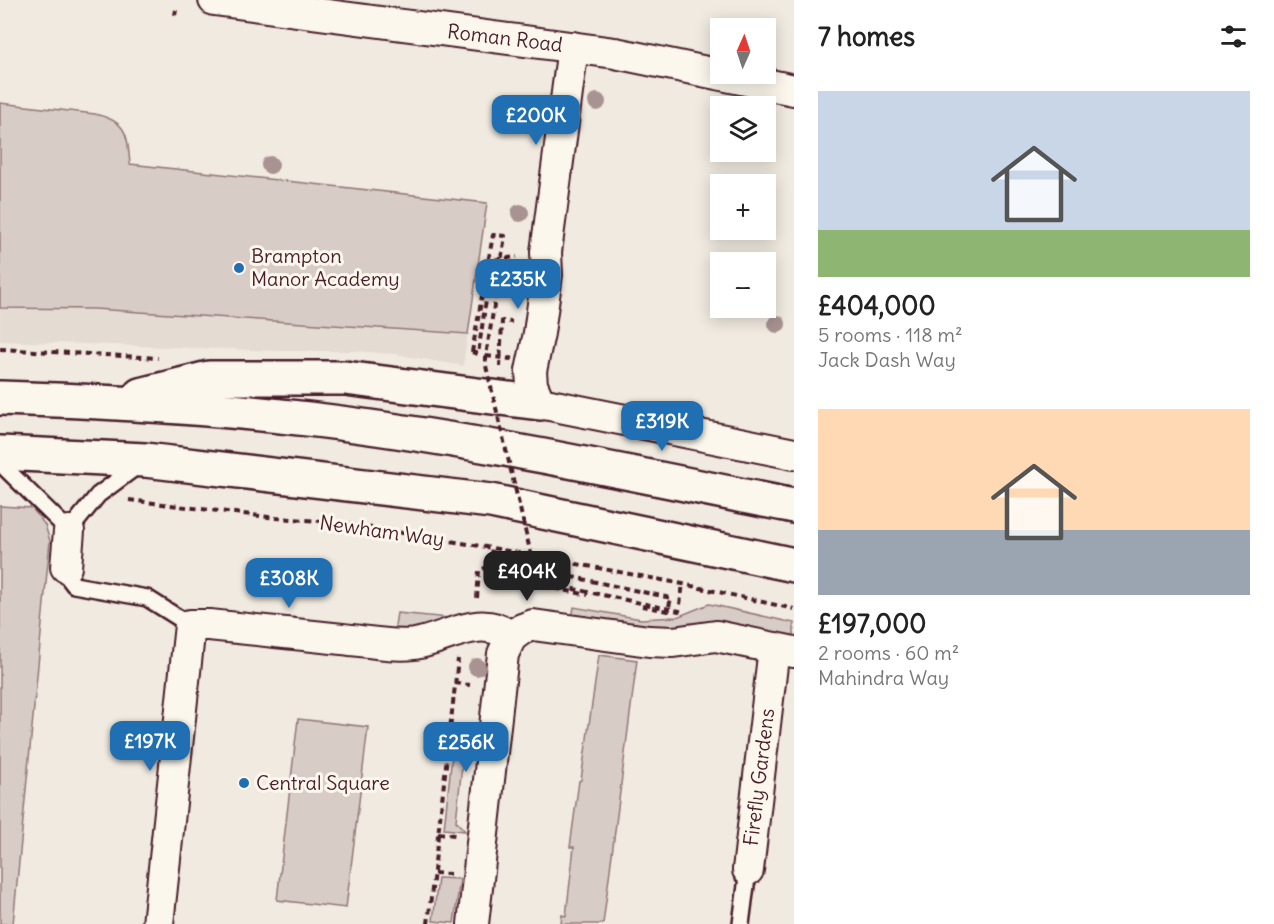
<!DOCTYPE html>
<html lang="en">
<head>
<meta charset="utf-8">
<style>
  :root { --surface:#fff; --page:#f2f2f2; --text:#222; --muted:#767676; --accent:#1f6fb2 }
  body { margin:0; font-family:Delius,sans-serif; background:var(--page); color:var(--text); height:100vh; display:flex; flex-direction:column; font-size:22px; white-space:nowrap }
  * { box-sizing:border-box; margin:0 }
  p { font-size:20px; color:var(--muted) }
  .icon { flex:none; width:33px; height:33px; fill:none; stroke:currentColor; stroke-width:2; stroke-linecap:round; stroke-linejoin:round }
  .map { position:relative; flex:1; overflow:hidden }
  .side { display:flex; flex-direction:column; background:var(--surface); width:480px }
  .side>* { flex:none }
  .needle { width:39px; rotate:3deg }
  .fabs { position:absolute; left:710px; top:18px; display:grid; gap:12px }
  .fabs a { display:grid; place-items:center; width:66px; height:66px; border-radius:0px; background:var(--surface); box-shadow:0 3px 15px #0003; font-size:30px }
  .price { position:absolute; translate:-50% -51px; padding:0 14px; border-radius:12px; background:var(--accent); color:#fff; font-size:20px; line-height:39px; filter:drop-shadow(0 2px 3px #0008) }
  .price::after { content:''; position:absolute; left:50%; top:36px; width:18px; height:14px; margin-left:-9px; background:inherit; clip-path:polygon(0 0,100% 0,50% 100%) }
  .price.active { background:#222; color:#fff }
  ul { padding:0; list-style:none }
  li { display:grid; align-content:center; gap:12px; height:318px; padding:0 24px }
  li span { display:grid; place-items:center; height:186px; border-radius:0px; color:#555 }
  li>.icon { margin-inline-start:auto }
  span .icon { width:108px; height:108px; fill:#fffc; stroke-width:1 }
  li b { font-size:26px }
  h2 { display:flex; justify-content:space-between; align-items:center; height:72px; padding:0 24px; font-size:26px }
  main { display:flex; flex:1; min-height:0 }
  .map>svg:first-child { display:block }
  .built { fill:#e4dbd2 }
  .green { fill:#d8ccc6; stroke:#917678; stroke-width:1.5 }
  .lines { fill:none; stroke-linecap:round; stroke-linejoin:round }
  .lane-casing { stroke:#4a1f2b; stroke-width:20 }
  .street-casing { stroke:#4a1f2b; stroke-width:34 }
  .highway-casing { stroke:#4a1f2b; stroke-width:38 }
  .path { stroke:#4a1f2b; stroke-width:4; stroke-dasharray:6 4.5; stroke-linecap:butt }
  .lane { stroke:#fbf7ec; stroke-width:15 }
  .street { stroke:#fbf7ec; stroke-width:30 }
  .highway { stroke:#fbf7ec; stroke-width:33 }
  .path-bridge { stroke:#4a1f2b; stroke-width:4; stroke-dasharray:6 4.5; stroke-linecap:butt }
  .tree { fill:#a89292 }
  .poi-dot { fill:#1f6fb2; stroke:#fbf7ec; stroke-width:2 }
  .labels { text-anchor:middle; stroke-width:6; stroke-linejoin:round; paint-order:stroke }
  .street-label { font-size:20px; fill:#4a1f2b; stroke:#fbf7ec }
  .poi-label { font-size:20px; fill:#4a1f2b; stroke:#fbf7ec; text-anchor:start }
</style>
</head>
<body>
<main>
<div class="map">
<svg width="794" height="924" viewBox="0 0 794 924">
  <rect width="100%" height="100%" fill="#f0eae0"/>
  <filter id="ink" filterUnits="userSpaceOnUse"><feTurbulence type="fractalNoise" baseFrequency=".0167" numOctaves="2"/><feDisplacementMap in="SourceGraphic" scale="12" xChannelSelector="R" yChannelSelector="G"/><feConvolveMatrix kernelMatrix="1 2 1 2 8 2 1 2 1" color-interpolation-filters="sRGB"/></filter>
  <g filter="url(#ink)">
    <polygon class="built" points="0,103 95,114 110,117 124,128 129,143 130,164 487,203 463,366 395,354 357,351 284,351 0,341"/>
    <g class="green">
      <path d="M0 103 95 114C128 122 127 134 130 164L487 203 468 334 95 309 0 308Z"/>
      <polygon points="0,506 32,508 45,525 50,541 13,924 0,924"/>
      <polygon points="709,604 794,623 794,639 673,630 572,618 574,607 641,619 677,617"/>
      <polygon points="397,613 460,619 431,628 394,632"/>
      <polygon points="599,655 637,660 603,924 561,924 562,915 566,916 574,847 570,847 579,781 581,780"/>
      <polygon points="298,719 368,727 346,908 277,900"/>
      <polygon points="452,755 463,756 456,821 465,831 444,829"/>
      <polygon points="438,878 460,879 454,923 433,921"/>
    </g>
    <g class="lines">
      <defs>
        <g id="lane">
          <polyline points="0,463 69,531 98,495 140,464"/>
          <polyline points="66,567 67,576 74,585 147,598 190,625"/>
          <polyline points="741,924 748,870"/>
        </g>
        <g id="street">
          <polyline points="214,0 615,53 794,90"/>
          <polyline points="573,47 546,252 547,275 539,333 531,371 532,385 540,403 794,454"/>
          <polyline points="66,567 69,531"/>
          <polyline points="511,637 522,629 533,625 649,641 673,642 716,636 794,652"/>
          <polyline points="748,870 774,648"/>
          <path d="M158 924 190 625H209C253 630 298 634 342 639 365 641 392 647 415 644 447 639 481 612 511 637"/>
          <polyline points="473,924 503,654 511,637"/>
        </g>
        <g id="highway">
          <polyline points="140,395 209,378 345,378 540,403"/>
          <path d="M0 398C103 401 205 407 308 419 471 438 632 474 794 506"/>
          <polyline points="0,453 145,460 491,501 794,565"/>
        </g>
      </defs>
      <use href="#lane" class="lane-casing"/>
      <use href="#street" class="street-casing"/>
      <use href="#highway" class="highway-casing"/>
      <g class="path">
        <polyline points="175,15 176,10"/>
        <polyline points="0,349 158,358"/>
        <polyline points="472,352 478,354 492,260 517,257"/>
        <polyline points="500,367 502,321 512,322"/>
        <polyline points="129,500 276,518 337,522 492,548 683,584 794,609"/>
        <polyline points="489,566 494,572 524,578 526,567 505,563"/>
        <polyline points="489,566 492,548"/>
        <polyline points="540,570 545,583 679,611 683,584"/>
        <polyline points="504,578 588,595"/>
        <polyline points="477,598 479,571 489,566"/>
        <polyline points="455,683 470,685"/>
        <polyline points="448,749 463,751"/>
        <polyline points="438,833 455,835"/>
        <polyline points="434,873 450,874"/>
        <polyline points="428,924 458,659"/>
      </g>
      <use href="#lane" class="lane"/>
      <use href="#street" class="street"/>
      <use href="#highway" class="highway"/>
      <g class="path-bridge">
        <polyline points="472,352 493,235 505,236 486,356 486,366 538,584"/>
        <polyline points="486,356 510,359 511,353"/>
        <polyline points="540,570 671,598 668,611 642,606"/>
        <polyline points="504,578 497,577 500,562 505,563"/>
      </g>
    </g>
    <g class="tree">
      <circle cx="597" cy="102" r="9"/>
      <circle cx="270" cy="165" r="9"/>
      <circle cx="520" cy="213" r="9"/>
      <circle cx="516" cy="278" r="9"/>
      <circle cx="777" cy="324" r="9"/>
      <circle cx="477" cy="667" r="9"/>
    </g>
  </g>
  <g class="poi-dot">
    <circle cx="239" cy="268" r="6"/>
    <circle cx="244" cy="783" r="6"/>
  </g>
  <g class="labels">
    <g class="street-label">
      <text transform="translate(505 38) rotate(7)" y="7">Roman Road</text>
      <text transform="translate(382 531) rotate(8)" y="7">Newham Way</text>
      <text transform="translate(759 777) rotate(-83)" y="7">Firefly Gardens</text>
    </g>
    <g class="poi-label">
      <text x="251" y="263">Brampton<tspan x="251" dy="23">Manor Academy</tspan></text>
      <text x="256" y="790">Central Square</text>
    </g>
  </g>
</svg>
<div class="fabs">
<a><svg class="needle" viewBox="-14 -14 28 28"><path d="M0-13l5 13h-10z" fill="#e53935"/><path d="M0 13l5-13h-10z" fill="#767676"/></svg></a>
<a><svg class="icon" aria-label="layers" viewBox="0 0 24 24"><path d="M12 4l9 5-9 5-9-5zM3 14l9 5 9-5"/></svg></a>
<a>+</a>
<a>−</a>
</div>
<b class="price" style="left:536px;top:146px">£200K</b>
<b class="price" style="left:518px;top:310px">£235K</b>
<b class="price" style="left:662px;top:452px">£319K</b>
<b class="price active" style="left:527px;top:602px">£404K</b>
<b class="price" style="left:289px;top:609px">£308K</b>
<b class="price" style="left:150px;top:772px">£197K</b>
<b class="price" style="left:466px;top:773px">£256K</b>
</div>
<section class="side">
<h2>7 homes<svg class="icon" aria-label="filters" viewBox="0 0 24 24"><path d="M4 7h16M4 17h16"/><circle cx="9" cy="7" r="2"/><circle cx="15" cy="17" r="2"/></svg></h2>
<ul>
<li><span style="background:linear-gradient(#c9d6e8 75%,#8fb573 0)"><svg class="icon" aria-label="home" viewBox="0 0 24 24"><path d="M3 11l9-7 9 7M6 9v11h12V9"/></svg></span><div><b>£404,000</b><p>5 rooms · 118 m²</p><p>Jack Dash Way</p></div></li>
<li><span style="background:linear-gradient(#ffd9b3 65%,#9aa5b1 0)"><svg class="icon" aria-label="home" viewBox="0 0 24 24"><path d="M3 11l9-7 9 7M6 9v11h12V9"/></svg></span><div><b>£197,000</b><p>2 rooms · 60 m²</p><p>Mahindra Way</p></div></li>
</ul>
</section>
</main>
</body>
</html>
